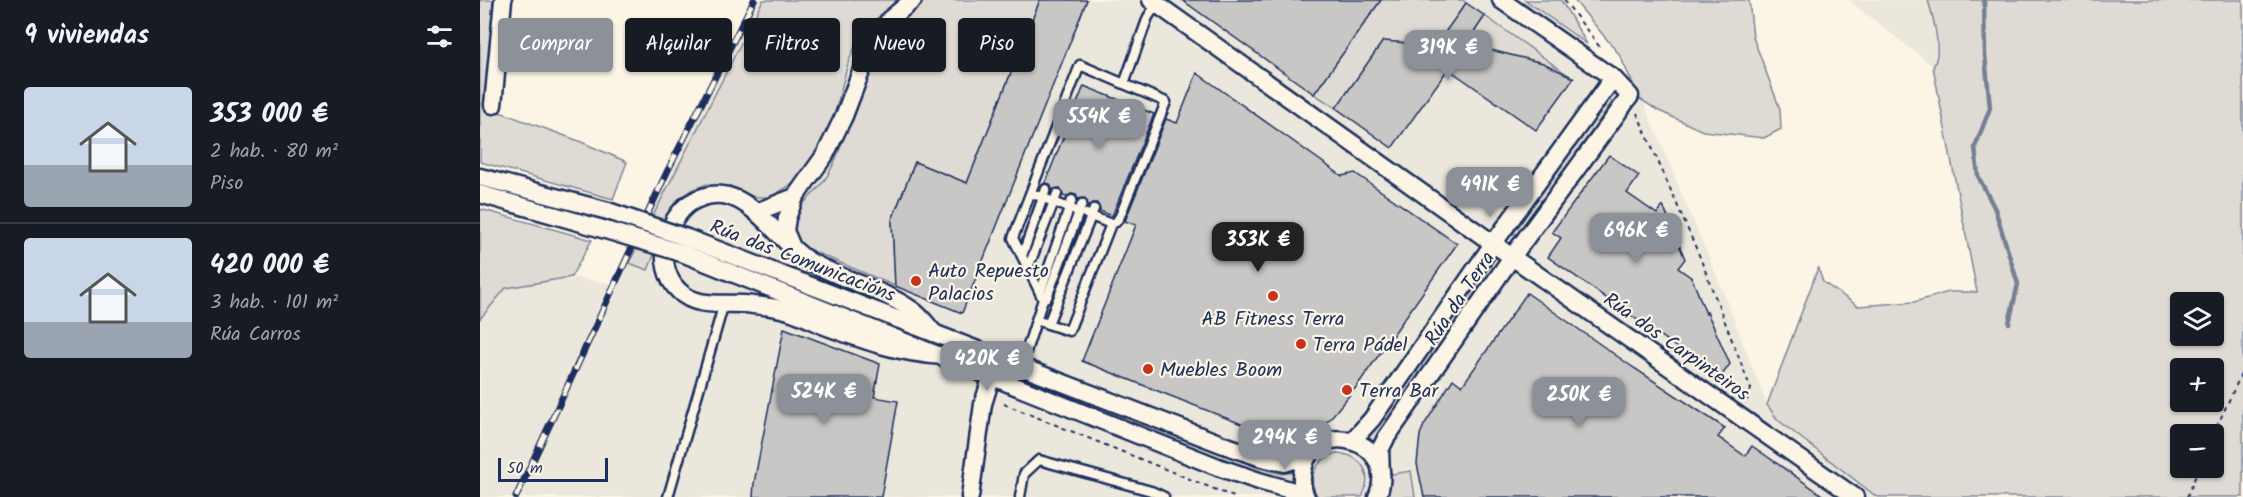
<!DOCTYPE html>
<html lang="es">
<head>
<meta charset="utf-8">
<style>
  :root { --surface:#171b24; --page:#20242c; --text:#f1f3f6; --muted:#9ea1a6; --line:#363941; --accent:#8c9099 }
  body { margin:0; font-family:Kalam,sans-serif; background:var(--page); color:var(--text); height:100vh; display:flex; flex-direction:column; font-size:22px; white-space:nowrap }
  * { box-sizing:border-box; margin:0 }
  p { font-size:20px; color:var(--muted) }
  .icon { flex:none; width:33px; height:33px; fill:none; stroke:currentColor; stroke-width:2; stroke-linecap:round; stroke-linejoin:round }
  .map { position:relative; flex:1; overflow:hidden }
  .details { display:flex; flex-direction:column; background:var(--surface); width:480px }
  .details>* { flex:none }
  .guide { position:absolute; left:18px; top:18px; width:570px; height:54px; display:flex; gap:12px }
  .buttons { position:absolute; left:1690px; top:292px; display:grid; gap:12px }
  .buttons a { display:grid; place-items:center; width:54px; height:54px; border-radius:6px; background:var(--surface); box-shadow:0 2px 4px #0004; font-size:30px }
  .scale { position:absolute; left:18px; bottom:15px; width:110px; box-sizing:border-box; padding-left:6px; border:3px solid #1b2f5e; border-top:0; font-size:16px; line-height:21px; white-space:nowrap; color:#1b2f5e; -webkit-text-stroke:4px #fcf5e5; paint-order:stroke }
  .price { position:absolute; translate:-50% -51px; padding:0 14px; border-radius:12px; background:var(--accent); color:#fff; font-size:20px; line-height:39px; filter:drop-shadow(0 2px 3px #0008) }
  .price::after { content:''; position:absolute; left:50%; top:36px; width:18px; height:14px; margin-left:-9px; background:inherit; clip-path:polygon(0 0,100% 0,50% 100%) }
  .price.selected { background:#222; color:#fff }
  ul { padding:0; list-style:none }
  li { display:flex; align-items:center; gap:18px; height:150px; padding:0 24px }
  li+li { border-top:2px solid var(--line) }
  li span { display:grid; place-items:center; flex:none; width:168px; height:120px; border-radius:6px; color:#555 }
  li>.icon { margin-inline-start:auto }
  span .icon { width:72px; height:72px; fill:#fffc; stroke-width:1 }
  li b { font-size:26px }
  h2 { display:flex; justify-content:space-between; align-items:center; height:72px; padding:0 24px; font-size:26px }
  .tag { padding:0 21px; border-radius:6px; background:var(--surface); box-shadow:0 2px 4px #0004; font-size:21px; line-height:54px }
  .tag.selected { background:var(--accent); color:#fff }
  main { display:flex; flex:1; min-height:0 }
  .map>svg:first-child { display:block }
  .built { fill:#ece7dc }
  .green { fill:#dfdbd4; stroke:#7d8599; stroke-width:1.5; fill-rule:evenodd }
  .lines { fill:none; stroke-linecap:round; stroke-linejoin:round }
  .stream { stroke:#767f94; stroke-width:4.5 }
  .building { fill:#c8c7c6; stroke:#1b2f5e; stroke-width:1.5 }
  .lane-casing { stroke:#1b2f5e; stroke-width:13 }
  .street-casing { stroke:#1b2f5e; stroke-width:21 }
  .path { stroke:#1b2f5e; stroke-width:2; stroke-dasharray:4.5 4.5; stroke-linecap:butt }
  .lane { stroke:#fcf5e5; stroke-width:8 }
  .street { stroke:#fcf5e5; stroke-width:16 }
  .rail-casing { stroke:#1b2f5e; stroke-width:7 }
  .rail { stroke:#fcf5e5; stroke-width:4.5; stroke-dasharray:14; stroke-linecap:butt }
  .street-bridge-casing { stroke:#1b2f5e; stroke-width:21; stroke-linecap:butt }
  .street-bridge { stroke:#fcf5e5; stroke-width:16 }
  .poi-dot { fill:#c8321e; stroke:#fcf5e5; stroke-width:2 }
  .labels { text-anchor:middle; stroke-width:4.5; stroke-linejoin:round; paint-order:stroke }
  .street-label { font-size:20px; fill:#1b2f5e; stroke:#fcf5e5 }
  .poi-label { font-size:20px; fill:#1b2f5e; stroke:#fcf5e5; text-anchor:start }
</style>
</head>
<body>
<main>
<section class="details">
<h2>9 viviendas<svg class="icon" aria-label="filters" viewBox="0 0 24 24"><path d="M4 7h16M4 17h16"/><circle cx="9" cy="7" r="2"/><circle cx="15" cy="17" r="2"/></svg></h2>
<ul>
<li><span style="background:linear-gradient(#c9d6e8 65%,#9aa5b1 0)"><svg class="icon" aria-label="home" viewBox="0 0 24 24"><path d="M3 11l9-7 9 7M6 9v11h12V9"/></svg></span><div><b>353 000 €</b><p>2 hab. · 80 m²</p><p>Piso</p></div></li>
<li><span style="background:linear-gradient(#c9d6e8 70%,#9aa5b1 0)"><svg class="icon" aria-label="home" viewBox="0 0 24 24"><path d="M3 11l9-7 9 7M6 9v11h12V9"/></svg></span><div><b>420 000 €</b><p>3 hab. · 101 m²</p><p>Rúa Carros</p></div></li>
</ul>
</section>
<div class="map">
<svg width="1763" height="497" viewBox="0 0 1763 497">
  <rect width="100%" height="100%" fill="#fcf5e5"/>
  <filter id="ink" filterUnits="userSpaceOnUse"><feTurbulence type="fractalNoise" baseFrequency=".0167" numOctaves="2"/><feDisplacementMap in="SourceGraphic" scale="12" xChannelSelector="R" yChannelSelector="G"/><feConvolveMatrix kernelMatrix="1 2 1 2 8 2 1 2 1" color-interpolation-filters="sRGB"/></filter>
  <g filter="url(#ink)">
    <g class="built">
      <polygon points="274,0 1045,0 1107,44 1160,94 1242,289 1287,405 1298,420 1397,497 0,497 0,319 26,287 91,277 135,284 187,172"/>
      <polygon points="1368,0 1448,0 1454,19 1458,59 1453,66"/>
    </g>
    <g class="green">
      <polygon points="0,0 16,0 12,20 7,110 17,111 99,141 147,162 133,199 0,162"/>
      <polygon points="283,0 417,0 394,21 376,44 368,63 352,124 341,147 318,181 290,197 275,197 257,190 227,184 211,190 195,202 168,270 149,263"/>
      <path d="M443 0H560L487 183 435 162 412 220 415 286 316 244C307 207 325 207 343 182 358 161 365 134 372 110 379 86 389 63 402 43 412 27 429 13 443 0Z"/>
      <polygon points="901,0 983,0 986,3 948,56 928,43 903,41 856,108 834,94"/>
      <polygon points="1045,0 1081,0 1107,44"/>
      <polygon points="1094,0 1269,0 1273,37 1300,109 1301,129 1284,138 1223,131 1177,110 1160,99 1139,54"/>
      <path d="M1448 0H1763V497H1397L1298 420 1287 405 1338 268 1343 282 1378 306 1434 302 1469 292H1497L1453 67C1463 52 1453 17 1448 0ZM1701 303H1734V336H1701ZM1701 369H1734V402H1701ZM1701 435H1734V468H1701Z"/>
      <polygon points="1005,16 1091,77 1063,63 986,44"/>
      <polygon points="1128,98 1132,102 1039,235 1033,234"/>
      <polygon points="0,209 112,240 91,277 26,288 0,319"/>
      <polygon points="1010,265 1016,269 893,447 886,441 936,367"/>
      <polygon points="569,385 776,467 802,474 816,471 815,482 781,475 744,461 566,391"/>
      <path d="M856 453C882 455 894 473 882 497H838C825 478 836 460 856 453Z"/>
      <polygon points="931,471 935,497 908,497 907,475"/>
    </g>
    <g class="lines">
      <polyline class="stream" points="1504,0 1505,55 1510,108 1495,147 1498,176 1515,209 1538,284 1529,323"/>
    </g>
    <g class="building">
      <polygon points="560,0 607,0 482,313 415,286 412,220 435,162 487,183"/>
      <polygon points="702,0 901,0 834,94"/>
      <polygon points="986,3 1005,16 986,44 1063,63 1094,78 1056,130 968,69 912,148 856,108 903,41 928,43 948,56"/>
      <polygon points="717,73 862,176 875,173 977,244 877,386 848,421 837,426 807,433 784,433 602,361 656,225 645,221 686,119 697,123"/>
      <polygon points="604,86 674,114 632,216 620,211 617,203 613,203 608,206 605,198 598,199 596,195 591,194 586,197 583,196 580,188 572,190 570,184 565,183"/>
      <polygon points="1129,155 1159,176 1147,193 1177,214 1183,206 1205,259 1198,268 1212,278 1226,314 1227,312 1250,364 1240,378 1068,257 1081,238 1072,232"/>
      <polygon points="1047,293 1154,368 1245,428 1238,437 1265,456 1272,446 1345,497 944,497 937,464 940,435 944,425 973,379 982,386"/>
      <polygon points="304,328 400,364 394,397 418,401 401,497 273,497 274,483"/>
    </g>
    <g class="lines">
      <defs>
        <g id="lane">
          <polyline points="644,84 668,17 677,4"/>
          <polyline points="551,193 594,210"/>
          <polyline points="606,214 631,224"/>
          <polyline points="542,256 566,189"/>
          <polyline points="548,268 577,194"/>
          <polyline points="560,293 592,200"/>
          <polyline points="563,299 567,297 602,204"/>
          <polyline points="568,324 614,209"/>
          <polyline points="541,367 563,299 533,238 600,65 686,102 640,216 636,222 631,224 589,331 556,320"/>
          <polyline points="188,497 244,303"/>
          <polyline points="540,497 544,474 559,460 671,491 684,497"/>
        </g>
        <g id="street">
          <polyline points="671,0 1032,257 1375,497"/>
          <polyline points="13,105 23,0"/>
          <polyline points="0,177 128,211"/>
          <polyline points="0,194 119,228"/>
          <polyline points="276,212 315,197"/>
          <polyline points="207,238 744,445 782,458 805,463 829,455"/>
          <polyline points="311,245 305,231 307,218 315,197 345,155 364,116 390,48 410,19 433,0"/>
          <polyline points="202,253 738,467 779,481 824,494"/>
          <path d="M454 333C447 325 440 315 432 310 400 288 362 280 329 261 292 238 262 171 210 203 199 210 188 228 186 241 183 258 185 278 199 291 218 310 248 301 273 305 284 306 297 307 309 311 320 314 331 320 342 325 382 340 421 354 464 356"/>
          <polyline points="873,440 892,419 1013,244 1133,78"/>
          <polyline points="901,474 900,450 906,438 1032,257 1150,96 1133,78 1021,0"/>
          <polyline points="490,497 503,404 512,375"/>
          <path d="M826 497C822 489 821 479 823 470 832 416 922 439 897 497"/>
        </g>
      </defs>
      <use href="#lane" class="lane-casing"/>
      <use href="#street" class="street-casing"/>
      <g class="path">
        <polyline points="1084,0 1122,50"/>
        <polyline points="1157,113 1219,255 1271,389 1267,401"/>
        <polyline points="524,404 754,497"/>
        <polyline points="1733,435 1763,370"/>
        <polyline points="1707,497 1719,468"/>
      </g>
      <use href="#lane" class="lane"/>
      <use href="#street" class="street"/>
      <defs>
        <polyline id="rail" points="36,497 187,172 274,0"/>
      </defs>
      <use href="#rail" class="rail-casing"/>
      <use href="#rail" class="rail"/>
      <defs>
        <g id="street-bridge">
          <polyline points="128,211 207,238"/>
          <polyline points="119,228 202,253"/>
        </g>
      </defs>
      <use href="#street-bridge" class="street-bridge-casing"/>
      <use href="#street-bridge" class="street-bridge"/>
    </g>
  </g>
  <g class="poi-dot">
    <circle cx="436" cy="281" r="6"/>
    <circle cx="793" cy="296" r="6"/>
    <circle cx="821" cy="344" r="6"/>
    <circle cx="668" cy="369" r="6"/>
    <circle cx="867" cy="390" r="6"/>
  </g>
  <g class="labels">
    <g class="street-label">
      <text transform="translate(323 260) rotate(21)" y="7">Rúa das Comunicacións</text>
      <text transform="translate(979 298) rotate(-56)" y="7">Rúa da Terra</text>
      <text transform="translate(1197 346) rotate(35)" y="7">Rúa dos Carpinteiros</text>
    </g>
    <g class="poi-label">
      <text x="448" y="277">Auto Repuesto<tspan x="448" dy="23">Palacios</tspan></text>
      <text x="793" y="325" text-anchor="middle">AB Fitness Terra</text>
      <text x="833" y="351">Terra Pádel</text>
      <text x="680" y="376">Muebles Boom</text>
      <text x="879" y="397">Terra Bar</text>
    </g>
  </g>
</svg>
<div class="buttons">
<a><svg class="icon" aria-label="layers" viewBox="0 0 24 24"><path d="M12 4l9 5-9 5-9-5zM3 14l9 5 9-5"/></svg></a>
<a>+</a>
<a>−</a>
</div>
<div class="scale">50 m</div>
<b class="price" style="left:968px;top:81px">319K €</b>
<b class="price" style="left:619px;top:150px">554K €</b>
<b class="price" style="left:1010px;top:218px">491K €</b>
<b class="price" style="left:1156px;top:264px">696K €</b>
<b class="price selected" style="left:778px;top:273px">353K €</b>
<b class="price" style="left:507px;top:392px">420K €</b>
<b class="price" style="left:344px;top:425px">524K €</b>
<b class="price" style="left:1099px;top:428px">250K €</b>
<b class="price" style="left:805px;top:471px">294K €</b>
<div class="guide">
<a class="tag selected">Comprar</a>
<a class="tag">Alquilar</a>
<a class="tag">Filtros</a>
<a class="tag">Nuevo</a>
<a class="tag">Piso</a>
</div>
</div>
</main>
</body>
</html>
